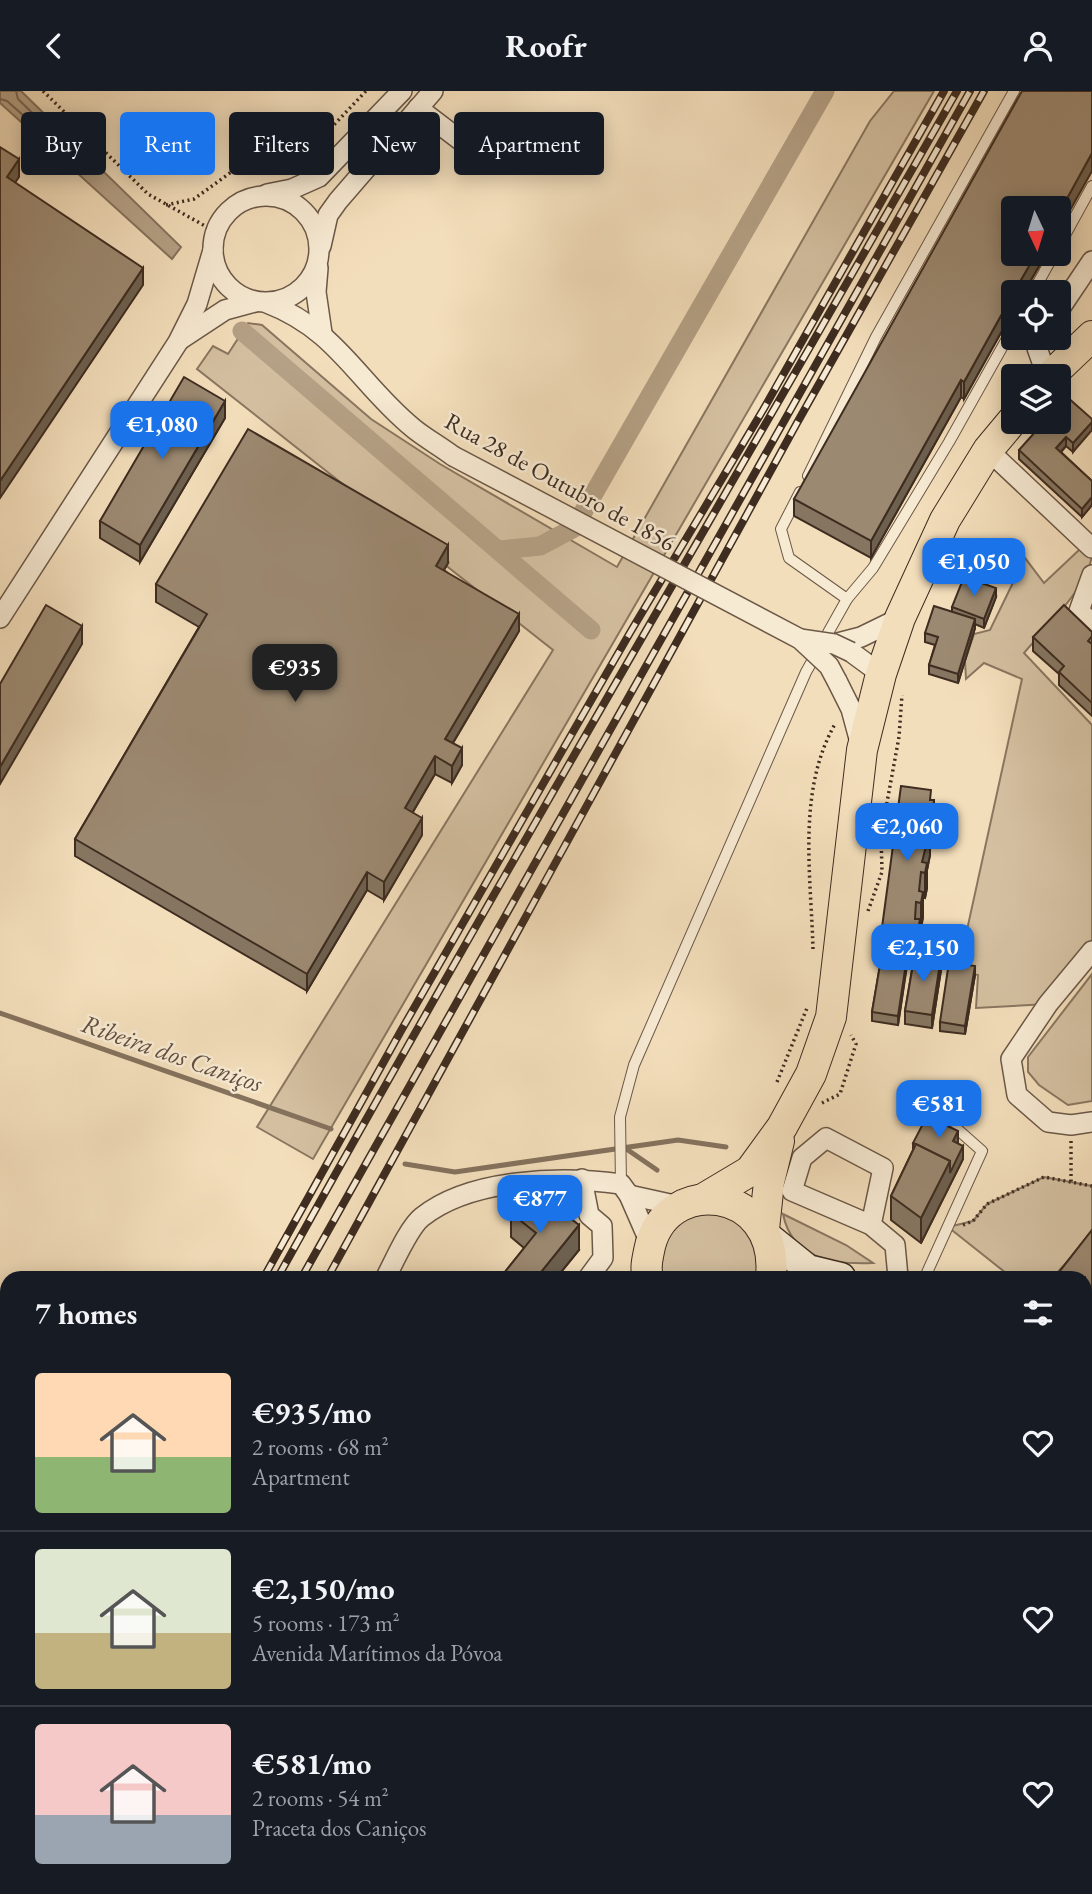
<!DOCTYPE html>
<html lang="en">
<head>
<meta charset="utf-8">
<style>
  :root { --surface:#171b24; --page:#20242c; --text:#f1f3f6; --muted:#9ea1a6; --line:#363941; --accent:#1a73e8 }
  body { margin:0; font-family:"EB Garamond",serif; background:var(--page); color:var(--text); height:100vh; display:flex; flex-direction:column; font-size:26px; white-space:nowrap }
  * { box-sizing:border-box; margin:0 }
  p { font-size:23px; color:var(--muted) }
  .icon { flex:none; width:38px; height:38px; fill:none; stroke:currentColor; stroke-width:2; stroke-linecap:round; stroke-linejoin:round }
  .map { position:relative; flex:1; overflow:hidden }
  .drawer { position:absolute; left:0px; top:1180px; width:1092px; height:625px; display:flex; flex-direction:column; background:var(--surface); border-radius:21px 21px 0 0; box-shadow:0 4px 18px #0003 }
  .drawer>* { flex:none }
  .hud { position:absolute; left:21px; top:21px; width:700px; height:63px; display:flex; gap:14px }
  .needle { width:46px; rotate:176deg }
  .controls { position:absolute; left:1001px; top:105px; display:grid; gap:14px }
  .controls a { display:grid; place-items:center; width:70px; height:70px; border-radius:7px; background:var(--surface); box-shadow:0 4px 18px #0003; font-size:35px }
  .price { position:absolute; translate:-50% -60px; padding:0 16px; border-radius:14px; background:var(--accent); color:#fff; font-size:23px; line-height:46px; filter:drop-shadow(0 2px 4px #0008) }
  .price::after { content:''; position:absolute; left:50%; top:42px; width:21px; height:16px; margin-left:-10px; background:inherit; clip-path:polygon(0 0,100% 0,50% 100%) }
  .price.selected { background:#222; color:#fff }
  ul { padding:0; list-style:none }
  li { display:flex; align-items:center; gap:21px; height:175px; padding:0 35px }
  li+li { border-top:2px solid var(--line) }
  li span { display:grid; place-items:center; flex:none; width:196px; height:140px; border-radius:7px; color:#555 }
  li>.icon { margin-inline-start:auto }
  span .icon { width:84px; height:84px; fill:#fffc; stroke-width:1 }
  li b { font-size:30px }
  h2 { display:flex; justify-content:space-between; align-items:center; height:84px; padding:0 35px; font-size:30px }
  .chip { padding:0 24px; border-radius:7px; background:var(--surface); box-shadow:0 4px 18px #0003; font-size:24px; line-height:63px }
  .chip.selected { background:var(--accent); color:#fff }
  header { display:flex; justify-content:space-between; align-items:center; height:91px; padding:0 35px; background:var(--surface); font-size:32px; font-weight:700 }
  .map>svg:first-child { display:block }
  .green { fill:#d4c0a1; stroke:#897660; stroke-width:2 }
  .water { fill:#b5a186; stroke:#85725d; stroke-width:2 }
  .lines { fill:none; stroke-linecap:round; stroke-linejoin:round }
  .shore { stroke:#7a6653; stroke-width:2 }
  .stream { stroke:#85725d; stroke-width:5 }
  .canal { stroke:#b5a186; stroke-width:19 }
  .lane-casing { stroke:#6b5847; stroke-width:12 }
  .street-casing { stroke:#6b5847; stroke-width:22 }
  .secondary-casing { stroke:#3e2c20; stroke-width:31 }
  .primary-casing { stroke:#3e2c20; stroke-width:32 }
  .path { stroke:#3e2c20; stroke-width:3.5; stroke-dasharray:2 3.5; stroke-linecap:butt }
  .lane { stroke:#f7ead3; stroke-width:10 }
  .street { stroke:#f7ead3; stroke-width:19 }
  .secondary { stroke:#f7ead3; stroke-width:28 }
  .primary { stroke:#f3debb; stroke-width:30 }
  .rail-casing { stroke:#3e2c20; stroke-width:8 }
  .rail { stroke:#f7ead3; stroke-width:5; stroke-dasharray:16; stroke-linecap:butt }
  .street-bridge-casing { stroke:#6b5847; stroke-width:22; stroke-linecap:butt }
  .street-bridge { stroke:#f7ead3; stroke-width:19 }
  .wall { fill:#867661; stroke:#3e2c20; stroke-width:2 }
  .shaded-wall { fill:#6d604f; stroke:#3e2c20; stroke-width:2 }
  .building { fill:#9c8971; stroke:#3e2c20; stroke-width:2 }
  .labels { text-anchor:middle; stroke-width:5; stroke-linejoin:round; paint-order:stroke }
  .street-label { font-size:24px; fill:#3e2c20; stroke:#f7ead3 }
  .water-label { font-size:26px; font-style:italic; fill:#624f3f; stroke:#f7ead3 }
</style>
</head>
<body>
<header><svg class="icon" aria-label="back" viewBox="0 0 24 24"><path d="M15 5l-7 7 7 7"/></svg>Roofr<svg class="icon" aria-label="person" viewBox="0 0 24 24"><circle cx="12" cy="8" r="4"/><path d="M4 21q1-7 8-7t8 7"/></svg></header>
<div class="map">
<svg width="1092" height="1803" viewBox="0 0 1092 1803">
  <rect width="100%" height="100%" fill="#f3debb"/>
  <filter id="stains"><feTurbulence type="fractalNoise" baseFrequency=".00286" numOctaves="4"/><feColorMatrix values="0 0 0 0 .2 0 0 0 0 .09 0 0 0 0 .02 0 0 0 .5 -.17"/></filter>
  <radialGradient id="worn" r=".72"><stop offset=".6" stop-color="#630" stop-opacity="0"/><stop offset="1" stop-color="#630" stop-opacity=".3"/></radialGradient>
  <g class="green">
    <polygon points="894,0 934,0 313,1068 257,1036 553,559 197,278 213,255 228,263 248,232 262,234 371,328 440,373 617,476 870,30"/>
    <path d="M1080 458 1092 461C1092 492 1044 538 1024 562L1092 634V857L1048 913 976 917 978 884 958 880 1022 588 984 572 966 588 965 570 974 543 990 539 1025 467 1044 492Z"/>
    <polygon points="1092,883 1092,1010 1068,1014 1039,994 1028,981 1028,966"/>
    <polygon points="1044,1086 1092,1095 1092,1144 1053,1186 1011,1186 948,1136 973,1130 987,1113"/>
    <path d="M695 1121 729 1122 755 1146 758 1186H661C661 1147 663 1143 695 1121Z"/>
    <path d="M783 1123 846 1154 873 1172C834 1174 792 1168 783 1123Z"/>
    <polygon points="1085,1367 1092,1373 1092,1666 1085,1661"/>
  </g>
  <polygon class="water" points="0,0 21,0 181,156 172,168 0,12"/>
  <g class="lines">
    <polyline class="shore" points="0,8 7,10 50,48 55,49 55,44 18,8 16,0"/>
    <g class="stream">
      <polyline points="0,922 331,1038"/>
      <polyline points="625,1057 657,1079"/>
      <polyline points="405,1073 455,1081 678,1049 726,1056"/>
      <polyline points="1085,1419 1092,1425"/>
      <polyline points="0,1577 7,1581"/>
    </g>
    <g class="canal">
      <polyline points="242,240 591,539"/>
      <polyline points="499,459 540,455 574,437 825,0"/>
    </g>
    <defs>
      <g id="lane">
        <polyline points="1059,155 1092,95"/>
        <polyline points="1033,201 1054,163"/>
        <polyline points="808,385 876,246 1014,0"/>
        <polyline points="800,401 781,438 789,467 847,508 873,477 949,351 1013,237"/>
        <polyline points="621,1093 620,1026 634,974 806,581 847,508"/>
        <polyline points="925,1186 982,1060 956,1037"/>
      </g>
      <g id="street">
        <polyline points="418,17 460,49"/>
        <polyline points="267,103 292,98 319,86 402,0"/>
        <circle cx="266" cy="158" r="53"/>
        <polyline points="321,155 328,124 338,110 433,0"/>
        <polyline points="318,177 316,201 322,242"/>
        <path d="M267 212C338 239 358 292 413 337 425 347 440 355 453 365"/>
        <polyline points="1059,219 1092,170"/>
        <polyline points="1042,247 1037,257 1047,285"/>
        <polyline points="181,248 225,219 255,211"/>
        <polyline points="988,359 1092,457"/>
        <polyline points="1092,484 1079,520 1092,532"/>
        <polyline points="0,527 178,251 197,213 213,159"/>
        <polyline points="834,553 861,546 900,527"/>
        <polyline points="851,561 881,583"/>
        <polyline points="837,590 851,618 861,655"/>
        <polyline points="1092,860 1048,913 1011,968 1017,1004 1048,1031 1071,1034 1092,1031"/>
        <polyline points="582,1088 589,1124 602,1135 603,1167 589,1186"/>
        <polyline points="629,1104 679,1115"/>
        <polyline points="871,1134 883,1077 826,1047 802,1067 792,1100 871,1134 895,1154 898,1186"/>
        <path d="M386 1186C394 1171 409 1136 422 1126 471 1087 561 1085 621 1093L629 1104 650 1152"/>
        <polyline points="432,1797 437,1803"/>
        <polyline points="555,1797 562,1803"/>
        <polyline points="728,1797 731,1803"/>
        <polyline points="988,1797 994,1803"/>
        <polyline points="36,1803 40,1797"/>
        <polyline points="312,1803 314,1797"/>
        <polyline points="944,1803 949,1797"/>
      </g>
      <g id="secondary">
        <polyline points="767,1145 808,1178 841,1186"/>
        <polyline points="1085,1353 1092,1358"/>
        <polyline points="1085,1689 1092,1694"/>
      </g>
      <g id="primary">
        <polyline points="1050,285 1092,245"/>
        <polyline points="703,1108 750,1080 782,1036 811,983 831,926 862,659 881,583 900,527 945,429 988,359 1013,329"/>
        <polyline points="764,1138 769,1091 779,1050"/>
        <path d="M648 1186C645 1177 647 1170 649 1160 663 1082 780 1094 771 1186"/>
        <polyline points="356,1803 358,1797"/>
      </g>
    </defs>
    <use href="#lane" class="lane-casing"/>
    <use href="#street" class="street-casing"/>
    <use href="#secondary" class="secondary-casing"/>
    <use href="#primary" class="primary-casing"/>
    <g class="path">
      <polyline points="43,0 148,103 214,140"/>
      <polyline points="166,114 194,108 234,79 297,67 312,57 366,0"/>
      <polyline points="868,820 882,781 881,744 899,646 902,604"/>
      <path d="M813 858C811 783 797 700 835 633"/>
      <polyline points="777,991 807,917"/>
      <polyline points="822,1012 840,1003 856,953 851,944"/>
      <polyline points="1071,1050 1071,1092"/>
      <polyline points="963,1134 973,1130 987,1113 1044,1086 1092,1095"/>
      <polyline points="686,1797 694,1803"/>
    </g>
    <use href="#lane" class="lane"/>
    <use href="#street" class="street"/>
    <use href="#secondary" class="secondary"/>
    <use href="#primary" class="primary"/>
    <defs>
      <g id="rail">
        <polyline points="264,1186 402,938 631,540 763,319 944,0"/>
        <path d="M278 1186C499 788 731 396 957 0"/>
        <polyline points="302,1186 970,0"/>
        <polyline points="328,1186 797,332 984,0"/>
        <polyline points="0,1661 7,1648"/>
        <polyline points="0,1689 7,1676"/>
        <polyline points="0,1724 7,1712"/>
        <polyline points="0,1771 7,1759"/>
      </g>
    </defs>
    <use href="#rail" class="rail-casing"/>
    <use href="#rail" class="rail"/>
    <defs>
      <g id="street-bridge">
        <polyline points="453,365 800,548 829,575 837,590"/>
        <polyline points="800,548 834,553 851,561"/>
      </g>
    </defs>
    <use href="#street-bridge" class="street-bridge-casing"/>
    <use href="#street-bridge" class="street-bridge"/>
  </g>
  <g class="wall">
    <polygon points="1013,163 1046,163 1024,201 1013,201 1013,220 964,308 961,306 871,467 794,425 794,408"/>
    <polygon points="225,327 140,471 100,447 100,430"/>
    <polygon points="1092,328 1073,361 1066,355 1061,361 1092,390 1092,414 1082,426 1019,368 1019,359"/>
    <polygon points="448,472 444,479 519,540 453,652 462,674 452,692 435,683 413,721 422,744 384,809 367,799 307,900 75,765 75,748 199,536 156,511 156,493"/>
    <polygon points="996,506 984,537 975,533 975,537 958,592 929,583 929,574 935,554 925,551 925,542 952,521 952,516"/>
    <polygon points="1092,541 1092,625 1059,594 1059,583 1033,560 1033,546"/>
    <polygon points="931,709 934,709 934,734 933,744 930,744 930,764 927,779 927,797 925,807 923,806 923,826 921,837 920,836 919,863 941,879 932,937 905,933 905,920 913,873 907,872 898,934 872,930 872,921 881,869 881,844"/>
    <polygon points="975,884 965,943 940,940 940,931"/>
    <polygon points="913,1052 958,1053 963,1068 921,1152 891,1129 891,1105 913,1059"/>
    <polygon points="511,1122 579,1159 557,1186 501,1186 524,1157 511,1146"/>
    <polygon points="1092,1139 1092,1274 1085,1269 1085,1186 1056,1186 1056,1185"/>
    <polygon points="450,1797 516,1797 523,1803 457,1803"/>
    <polygon points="593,1797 681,1797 688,1803 601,1803"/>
    <polygon points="1026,1797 1085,1797 1092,1803 1031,1803"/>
  </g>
  <g class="shaded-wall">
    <polygon points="1092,62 1092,80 1059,139 1059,122"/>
    <polygon points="19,68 19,86 7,103 7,86"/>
    <polygon points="1036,163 1046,163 1024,201 1014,201"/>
    <polygon points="143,177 143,194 0,407 0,390"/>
    <polygon points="1013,203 1013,220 964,308 964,291"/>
    <polygon points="961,289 961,306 871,467 871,450"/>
    <polygon points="225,310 225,327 140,471 140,454"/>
    <polygon points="1092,331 1092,339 1073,361 1073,352"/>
    <polygon points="1066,346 1066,355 1056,366 1056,357"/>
    <polygon points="1092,406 1092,414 1082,426 1082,418"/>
    <polygon points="448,454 448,472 436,492 436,475"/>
    <polygon points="996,497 996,506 984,537 984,528"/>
    <polygon points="519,523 519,540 445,665 445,648"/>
    <polygon points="975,528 975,537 958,592 958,583"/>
    <polygon points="82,535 82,553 0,693 0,676"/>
    <polygon points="462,657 462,674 452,692 452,675"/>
    <polygon points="435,665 435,683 405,734 405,717"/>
    <polygon points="934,709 934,734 933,744 933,719"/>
    <polygon points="928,719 928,744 930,739 930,764 927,779 927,797 925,807 925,782 922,771"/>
    <polygon points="422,727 422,744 384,809 384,791"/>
    <polygon points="367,781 367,799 307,900 307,883"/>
    <polygon points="923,801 923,826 921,837 921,812"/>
    <polygon points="920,828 920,853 918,866 918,841"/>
    <polygon points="914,841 914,866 913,873 913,848"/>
    <polygon points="907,866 907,875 898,934 898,925"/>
    <polygon points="941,866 941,879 932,937 932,924"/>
    <polygon points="975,875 975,884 965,943 965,935"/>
    <polygon points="958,1040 958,1054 953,1050"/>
    <polygon points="963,1055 963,1068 921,1152 921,1127 950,1070"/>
    <polygon points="579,1134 579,1159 557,1186 537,1186"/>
    <polygon points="290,1797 294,1797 294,1803 286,1803"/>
    <rect x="1035" y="1797" width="6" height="6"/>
  </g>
  <g class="building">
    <polygon points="1022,0 1092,0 1092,62 1059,122 1059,117 1013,117 1013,163 1036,163 1014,201 1013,201 1013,203 964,291 961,289 871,450 794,408"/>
    <polygon points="0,56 19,68 7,86 143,177 0,390"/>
    <polygon points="184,286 225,310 140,454 100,430"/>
    <polygon points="1066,305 1092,328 1092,331 1073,352 1066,346 1056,357 1092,390 1092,406 1082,418 1019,359 1044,331 1059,331 1059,313"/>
    <polygon points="248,338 448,454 436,475 519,523 445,648 462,657 452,675 435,665 405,717 422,727 384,791 367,781 307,883 75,748 207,523 156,493"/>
    <polygon points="964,486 996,497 984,528 952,516"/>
    <polygon points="46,514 82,535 0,676 0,593"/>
    <polygon points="1064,514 1092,541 1092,545 1088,550 1092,553 1092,612 1059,581 1064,575 1033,546"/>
    <polygon points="934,515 975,528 958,583 929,574 938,546 925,542"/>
    <polygon points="901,695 931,699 930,709 934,709 933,719 928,719 926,738 930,739 922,771 927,772 925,782 921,781 919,800 923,801 921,812 916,811 915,828 920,828 918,841 914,841 913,848 881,844"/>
    <polygon points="882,862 907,866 898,925 872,921"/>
    <polygon points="915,862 941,866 932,924 905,920"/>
    <polygon points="949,871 975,875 965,935 940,931"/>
    <polygon points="927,1025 958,1040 953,1050 963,1055 950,1082 950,1070 913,1052"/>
    <polygon points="916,1053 950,1070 921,1127 891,1105"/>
    <polygon points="531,1097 579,1134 537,1186 501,1186 536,1142 511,1122"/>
    <polygon points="1092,1139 1092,1206 1091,1207 1086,1208 1092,1213 1092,1249 1085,1244 1085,1186 1058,1186 1056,1185"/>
    <polygon points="1085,1775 1092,1783 1092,1803 1074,1803 1073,1802 1072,1803 1063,1803 1058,1797 1085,1797"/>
    <polygon points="111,1797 290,1797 286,1803 267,1803 263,1801 262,1803 108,1803"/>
    <polygon points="461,1797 516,1797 523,1803 469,1803"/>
    <polygon points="610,1797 622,1797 622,1803 618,1803"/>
    <polygon points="622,1797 681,1797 688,1803 629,1803"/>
  </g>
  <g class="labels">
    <g class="street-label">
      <text transform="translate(560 391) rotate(29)" y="8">Rua 28 de Outubro de 1856</text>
    </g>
    <g class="water-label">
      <text transform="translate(172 962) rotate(19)" y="9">Ribeira dos Caniços</text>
    </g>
  </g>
  <rect width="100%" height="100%" filter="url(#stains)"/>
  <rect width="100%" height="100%" fill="url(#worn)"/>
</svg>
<div class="controls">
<a><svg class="needle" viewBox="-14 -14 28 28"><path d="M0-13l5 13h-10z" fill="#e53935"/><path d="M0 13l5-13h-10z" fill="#9ea1a6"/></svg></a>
<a><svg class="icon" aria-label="locate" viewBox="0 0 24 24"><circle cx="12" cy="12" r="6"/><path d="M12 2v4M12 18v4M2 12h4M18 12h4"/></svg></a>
<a><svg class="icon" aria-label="layers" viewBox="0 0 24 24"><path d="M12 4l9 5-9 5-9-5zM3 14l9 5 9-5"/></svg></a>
</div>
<b class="price" style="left:162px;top:370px">€1,080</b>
<b class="price" style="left:974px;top:507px">€1,050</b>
<b class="price selected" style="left:295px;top:613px">€935</b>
<b class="price" style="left:907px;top:772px">€2,060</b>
<b class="price" style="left:923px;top:893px">€2,150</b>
<b class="price" style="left:939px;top:1049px">€581</b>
<b class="price" style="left:540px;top:1144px">€877</b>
<div class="hud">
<a class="chip">Buy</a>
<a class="chip selected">Rent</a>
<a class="chip">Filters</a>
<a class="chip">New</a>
<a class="chip">Apartment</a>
</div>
<section class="drawer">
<h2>7 homes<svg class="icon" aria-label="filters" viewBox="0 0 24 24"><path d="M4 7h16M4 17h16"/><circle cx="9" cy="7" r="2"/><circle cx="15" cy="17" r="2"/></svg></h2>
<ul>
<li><span style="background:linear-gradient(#ffd9b3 60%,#8fb573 0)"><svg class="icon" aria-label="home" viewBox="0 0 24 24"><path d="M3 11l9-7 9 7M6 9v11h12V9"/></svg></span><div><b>€935/mo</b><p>2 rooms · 68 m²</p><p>Apartment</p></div><svg class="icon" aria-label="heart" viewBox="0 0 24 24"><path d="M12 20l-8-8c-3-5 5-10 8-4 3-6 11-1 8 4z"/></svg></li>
<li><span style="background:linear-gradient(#dfe7d0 60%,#c2b280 0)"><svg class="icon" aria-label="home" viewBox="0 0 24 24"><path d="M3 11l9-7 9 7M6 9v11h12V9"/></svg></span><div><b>€2,150/mo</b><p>5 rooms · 173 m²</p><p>Avenida Marítimos da Póvoa</p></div><svg class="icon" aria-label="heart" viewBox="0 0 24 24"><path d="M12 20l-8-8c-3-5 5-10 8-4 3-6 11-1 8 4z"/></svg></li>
<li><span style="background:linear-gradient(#f6c9c9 65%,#9aa5b1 0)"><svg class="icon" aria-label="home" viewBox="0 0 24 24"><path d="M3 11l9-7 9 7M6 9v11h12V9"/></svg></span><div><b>€581/mo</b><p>2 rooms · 54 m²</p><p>Praceta dos Caniços</p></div><svg class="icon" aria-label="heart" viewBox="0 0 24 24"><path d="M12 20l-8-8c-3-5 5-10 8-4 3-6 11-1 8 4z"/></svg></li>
</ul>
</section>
</div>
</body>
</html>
